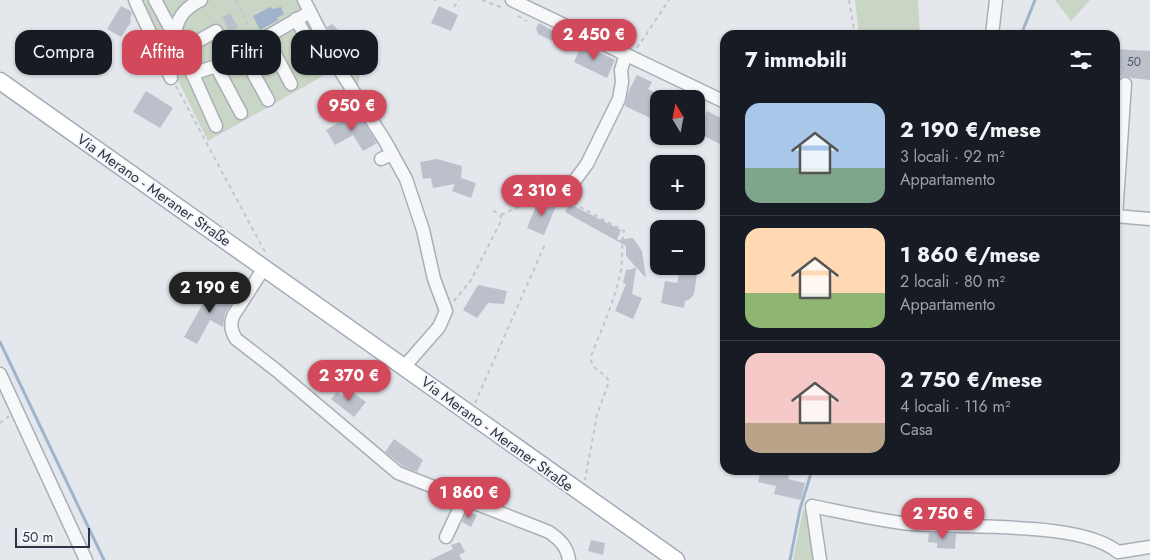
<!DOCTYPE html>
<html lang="it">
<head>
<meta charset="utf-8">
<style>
  :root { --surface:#171b24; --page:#20242c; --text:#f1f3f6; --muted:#9ea1a6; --line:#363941; --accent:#d1495b }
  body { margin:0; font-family:Jost,sans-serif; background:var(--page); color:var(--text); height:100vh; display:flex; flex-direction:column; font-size:19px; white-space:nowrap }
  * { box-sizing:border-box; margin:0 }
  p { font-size:16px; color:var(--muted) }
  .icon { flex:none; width:28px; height:28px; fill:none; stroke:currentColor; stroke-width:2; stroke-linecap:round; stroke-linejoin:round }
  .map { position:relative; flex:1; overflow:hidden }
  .details { position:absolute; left:720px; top:30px; width:400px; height:445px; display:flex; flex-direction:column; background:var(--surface); border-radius:15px; box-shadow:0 1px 4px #0004 }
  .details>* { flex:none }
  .guide { position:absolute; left:15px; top:30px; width:475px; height:45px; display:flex; gap:10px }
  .needle { width:32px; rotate:350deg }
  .tools { position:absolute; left:650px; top:90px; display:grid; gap:10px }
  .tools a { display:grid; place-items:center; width:55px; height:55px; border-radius:10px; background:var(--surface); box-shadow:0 1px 4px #0004; font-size:25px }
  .scale { position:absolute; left:15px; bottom:12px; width:75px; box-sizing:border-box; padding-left:5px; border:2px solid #2b3445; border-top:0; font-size:14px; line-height:18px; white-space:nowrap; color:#2b3445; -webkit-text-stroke:4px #f4f6f9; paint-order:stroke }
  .price { position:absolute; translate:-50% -42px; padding:0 11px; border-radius:18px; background:var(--accent); color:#fff; font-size:16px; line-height:32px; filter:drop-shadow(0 1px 2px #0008) }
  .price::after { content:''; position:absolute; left:50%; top:30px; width:15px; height:11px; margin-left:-8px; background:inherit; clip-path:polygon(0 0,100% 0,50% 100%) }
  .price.selected { background:#222; color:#fff }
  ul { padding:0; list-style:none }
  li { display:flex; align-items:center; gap:15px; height:125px; padding:0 25px }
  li+li { border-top:1px solid var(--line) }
  li span { display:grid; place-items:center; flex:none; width:140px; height:100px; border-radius:15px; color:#555 }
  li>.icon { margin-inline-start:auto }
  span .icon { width:60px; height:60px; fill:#fffc; stroke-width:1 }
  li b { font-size:21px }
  h2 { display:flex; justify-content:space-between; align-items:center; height:60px; padding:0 25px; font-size:21px }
  .chip { padding:0 18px; border-radius:15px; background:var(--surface); box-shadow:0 1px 4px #0004; font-size:18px; line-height:45px }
  .chip.selected { background:var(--accent); color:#fff }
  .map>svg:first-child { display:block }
  .green { fill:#c9d6c5 }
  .water { fill:#9fb4cc }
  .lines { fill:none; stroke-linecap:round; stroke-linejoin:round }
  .stream { stroke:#9fb4cc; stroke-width:3 }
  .building { fill:#bbc0ca }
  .minor-casing { stroke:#a9aeb7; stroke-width:15 }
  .major-casing { stroke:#a3abb8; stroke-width:19 }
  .path { stroke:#c2c5cb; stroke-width:2; stroke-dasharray:4 4; stroke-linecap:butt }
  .minor { stroke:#f7f8fa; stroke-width:12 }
  .major { stroke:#fff; stroke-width:16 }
  .labels { text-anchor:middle; stroke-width:4; stroke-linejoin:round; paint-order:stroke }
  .number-label { font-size:12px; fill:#4f5766 }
  .street-label { font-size:15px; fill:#2b3445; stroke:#f4f6f9 }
</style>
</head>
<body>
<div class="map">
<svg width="1150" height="560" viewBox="0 0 1150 560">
  <rect width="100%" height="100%" fill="#e4e7ec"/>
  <g class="green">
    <polygon points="138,0 299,0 302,5 304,26 330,72 208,141"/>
    <polygon points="855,0 918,0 920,35 859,35"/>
    <polygon points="1055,0 1090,0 1071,21"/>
    <path d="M347 39C370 59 359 65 358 91L334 50 344 44Z"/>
    <polygon points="803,510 810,511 817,560 793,560"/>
  </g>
  <polygon class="water" points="270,7 273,9 281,7 284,14 277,18 278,20 260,30 253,16"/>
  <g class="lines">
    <g class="stream">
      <polyline points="1021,35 1035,0"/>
      <polyline points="0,342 104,560"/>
      <polyline points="790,560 800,509 812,470"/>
    </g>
  </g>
  <g class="building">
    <polygon points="121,6 131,11 132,14 130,19 131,22 121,37 107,29"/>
    <polygon points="439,6 458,15 451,31 431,23"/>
    <polygon points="230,13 238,27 230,32 222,17"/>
    <polygon points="539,23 557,33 557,34 559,32 574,39 567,46 555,36 552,41 538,34 536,28"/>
    <polygon points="332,24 347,39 344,44 338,48 327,27"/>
    <polygon points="582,44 615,60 607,78 574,62"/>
    <polygon points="1115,49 1150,51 1150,80 1131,78 1125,76 1115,78"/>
    <polygon points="637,75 652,82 648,89 659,95 659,122 625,106 629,90"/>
    <polygon points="146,91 173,108 160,128 133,112"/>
    <polygon points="707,111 725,120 725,147 697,132"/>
    <polygon points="357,112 377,143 363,151 353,135 335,145 326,130"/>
    <polygon points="437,159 462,166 461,178 476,183 471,198 452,191 455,184 433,188 431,178 423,179 420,162"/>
    <polygon points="539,199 556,206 544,235 527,228"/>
    <polygon points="570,204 621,230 617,240 633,238 642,251 646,278 626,256 626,246 565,212"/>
    <polygon points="634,267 636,268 632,294 642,298 633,319 615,311 626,284 623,283 626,270 633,269"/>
    <polygon points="680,270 697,274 694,294 690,299 685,301 684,308 661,303 665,281 677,283"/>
    <polygon points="478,285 507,291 504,304 488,303 477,318 463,310"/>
    <polygon points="223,290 236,297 225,313 223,327 210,320 197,344 184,337 210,291 219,297"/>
    <polygon points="348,389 366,402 354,417 331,399 337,392 342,396"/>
    <polygon points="394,439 423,460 417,472 404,467 385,452"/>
    <polygon points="761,470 787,470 790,472 788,479 805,483 801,500 774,494 776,486 758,482"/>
    <polygon points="467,511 477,515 471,527 462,522"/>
    <polygon points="929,533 956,534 955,549 937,548 937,543 928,542"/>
    <polygon points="591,540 605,543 603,555 588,551"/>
    <polygon points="460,542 465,552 459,555 462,560 430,560 453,549 451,545"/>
  </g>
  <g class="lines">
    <defs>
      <g id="minor">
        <polyline points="135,0 171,78"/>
        <polyline points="155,0 182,50 216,126"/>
        <polyline points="304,0 341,72 385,141 406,179 423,230 434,279 446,311 439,327 404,367"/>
        <polyline points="512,0 725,102"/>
        <polyline points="296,19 323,67"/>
        <polyline points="992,35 996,0"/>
        <path d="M175 37C176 19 184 8 201 0"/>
        <polyline points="266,37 291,84"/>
        <polyline points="182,50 216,31"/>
        <polyline points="241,51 268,100"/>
        <polyline points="216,66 241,113"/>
        <polyline points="192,74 216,66 310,12"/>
        <polyline points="381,159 392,154"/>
        <polyline points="562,198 587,164 619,99 622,82 621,70 626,54"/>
        <polyline points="1115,216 1150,219"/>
        <polyline points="1116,216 1125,84"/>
        <path d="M264 268 233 316C230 325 231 331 236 339L276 370 398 473 549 532C560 540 567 546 569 560"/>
        <polyline points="0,374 86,560"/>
        <polyline points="446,537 464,499"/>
        <path d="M820 560 812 506C842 512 872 519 902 523 956 530 1078 519 1118 552L1150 547"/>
      </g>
      <polyline id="major" points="0,81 676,560"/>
    </defs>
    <use href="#minor" class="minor-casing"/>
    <use href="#major" class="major-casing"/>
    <g class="path">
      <polyline points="236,0 252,34"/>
      <polyline points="482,0 503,8"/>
      <polyline points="849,0 855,35"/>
      <polyline points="435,1 435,0"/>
      <polyline points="454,7 459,0"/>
      <polyline points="518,16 527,21"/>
      <polyline points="637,48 669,0"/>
      <polyline points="176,86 265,252"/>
      <path d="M573 203 624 231C621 244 623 257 621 270 615 300 602 328 591 356 590 371 603 370 609 381L597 415 585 480"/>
      <polyline points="501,215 542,196 552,197"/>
      <polyline points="454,301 471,280 500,223 501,215 492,210"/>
      <polyline points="475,403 546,242"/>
      <polyline points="0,423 9,416"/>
    </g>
    <use href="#minor" class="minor"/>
    <use href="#major" class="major"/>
  </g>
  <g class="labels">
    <g class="number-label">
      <text x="1134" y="66">50</text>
    </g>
    <g class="street-label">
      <text transform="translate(154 190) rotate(35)" y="5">Via Merano - Meraner Straße</text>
      <text transform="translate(497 434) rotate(36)" y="5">Via Merano - Meraner Straße</text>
    </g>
  </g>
</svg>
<div class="tools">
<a><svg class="needle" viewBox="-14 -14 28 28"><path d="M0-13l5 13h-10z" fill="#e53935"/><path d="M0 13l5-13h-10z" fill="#9ea1a6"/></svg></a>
<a>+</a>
<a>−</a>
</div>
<div class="scale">50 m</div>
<b class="price" style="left:594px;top:61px">2 450 €</b>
<b class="price" style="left:352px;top:132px">950 €</b>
<b class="price" style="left:542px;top:217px">2 310 €</b>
<b class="price selected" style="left:210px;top:314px">2 190 €</b>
<b class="price" style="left:349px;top:402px">2 370 €</b>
<b class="price" style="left:469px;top:519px">1 860 €</b>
<b class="price" style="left:943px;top:540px">2 750 €</b>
<div class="guide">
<a class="chip">Compra</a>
<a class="chip selected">Affitta</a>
<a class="chip">Filtri</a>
<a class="chip">Nuovo</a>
</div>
<section class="details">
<h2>7 immobili<svg class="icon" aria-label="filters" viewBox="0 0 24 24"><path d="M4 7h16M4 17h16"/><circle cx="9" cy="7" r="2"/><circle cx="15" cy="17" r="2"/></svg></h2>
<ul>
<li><span style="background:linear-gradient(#a9c7e8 65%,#7fa58c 0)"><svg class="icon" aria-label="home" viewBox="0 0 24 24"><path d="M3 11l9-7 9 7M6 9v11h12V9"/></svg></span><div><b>2 190 €/mese</b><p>3 locali · 92 m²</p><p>Appartamento</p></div></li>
<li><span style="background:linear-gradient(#ffd9b3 65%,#8fb573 0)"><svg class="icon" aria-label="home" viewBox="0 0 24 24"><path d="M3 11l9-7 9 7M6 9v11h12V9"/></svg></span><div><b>1 860 €/mese</b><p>2 locali · 80 m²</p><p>Appartamento</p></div></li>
<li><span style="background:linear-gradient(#f6c9c9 70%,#b9a48a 0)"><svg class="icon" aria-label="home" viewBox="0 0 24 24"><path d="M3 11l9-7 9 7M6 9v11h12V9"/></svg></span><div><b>2 750 €/mese</b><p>4 locali · 116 m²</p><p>Casa</p></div></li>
</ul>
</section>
</div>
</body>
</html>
